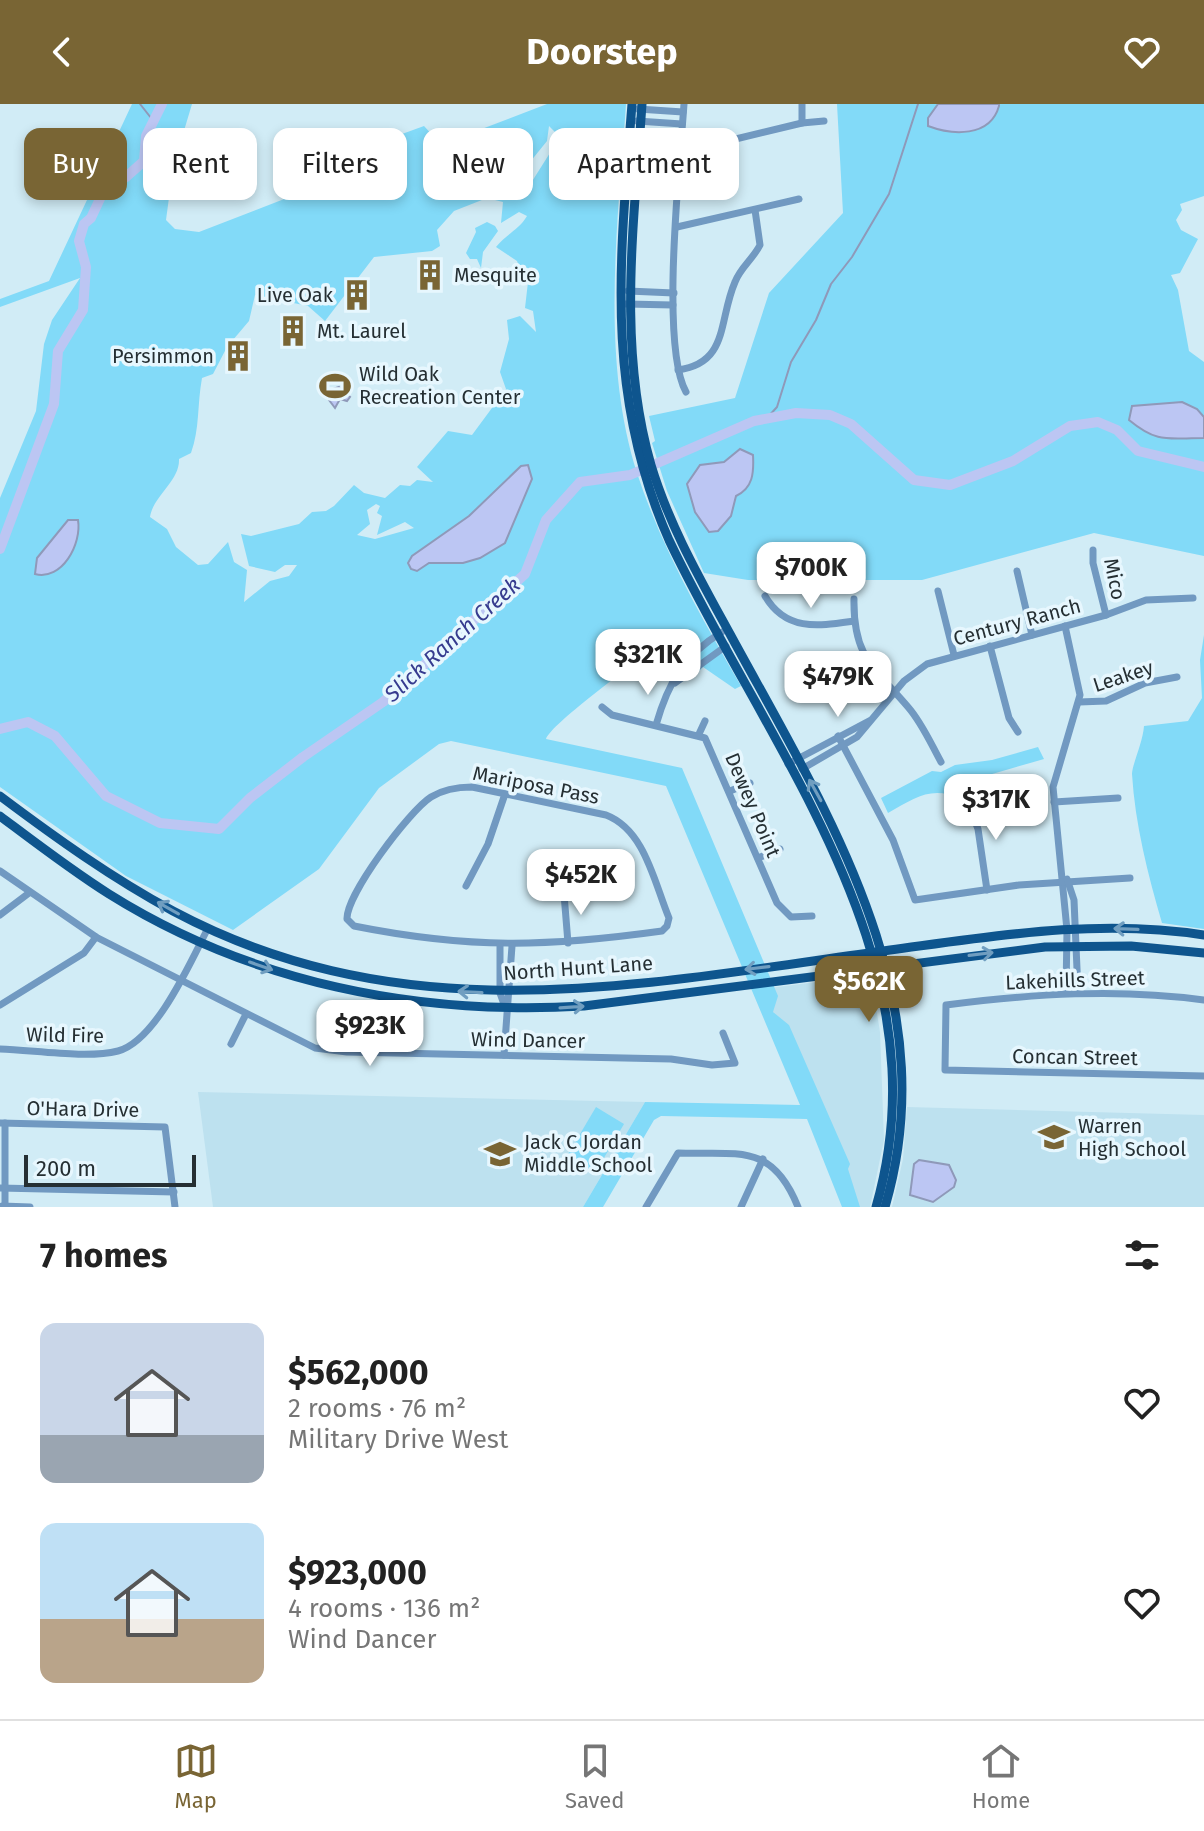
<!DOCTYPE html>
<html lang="en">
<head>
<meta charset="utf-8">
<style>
  :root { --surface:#fff; --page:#f6f6f6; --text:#222; --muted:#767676; --line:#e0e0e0; --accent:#796534 }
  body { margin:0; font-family:"Fira Sans",sans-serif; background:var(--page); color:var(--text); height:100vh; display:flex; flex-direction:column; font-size:30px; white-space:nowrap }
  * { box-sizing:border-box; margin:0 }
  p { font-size:26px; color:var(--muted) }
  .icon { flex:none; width:44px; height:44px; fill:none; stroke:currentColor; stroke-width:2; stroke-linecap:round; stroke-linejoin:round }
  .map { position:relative; height:1103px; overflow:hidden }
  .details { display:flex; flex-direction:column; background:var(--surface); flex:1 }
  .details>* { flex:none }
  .banner { position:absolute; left:24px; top:24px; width:800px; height:72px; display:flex; gap:16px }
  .scale { position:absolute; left:24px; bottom:20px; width:172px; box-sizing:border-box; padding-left:8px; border:4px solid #252f33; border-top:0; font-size:22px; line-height:28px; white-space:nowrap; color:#252f33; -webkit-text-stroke:6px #e7f7fe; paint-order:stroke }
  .price { position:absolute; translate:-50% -68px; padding:0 18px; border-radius:16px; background:#fff; color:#222; font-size:26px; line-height:52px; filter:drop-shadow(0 2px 4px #0008) }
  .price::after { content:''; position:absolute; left:50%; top:48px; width:24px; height:18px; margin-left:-12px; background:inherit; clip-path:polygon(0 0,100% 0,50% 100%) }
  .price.selected { background:var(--accent); color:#fff }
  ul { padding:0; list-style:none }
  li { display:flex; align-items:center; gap:24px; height:200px; padding:0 40px }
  li span { display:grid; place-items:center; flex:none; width:224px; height:160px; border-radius:16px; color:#555 }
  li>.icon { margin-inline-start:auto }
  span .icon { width:96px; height:96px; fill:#fffc; stroke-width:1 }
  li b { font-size:34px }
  h2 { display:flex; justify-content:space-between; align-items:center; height:96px; padding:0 40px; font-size:34px }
  .tag { padding:0 28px; border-radius:16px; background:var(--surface); box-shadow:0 4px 12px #0003; font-size:28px; line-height:72px }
  .tag.selected { background:var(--accent); color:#fff }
  header { display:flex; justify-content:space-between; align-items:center; height:104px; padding:0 40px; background:var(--accent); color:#fff; font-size:36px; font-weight:700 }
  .dock { display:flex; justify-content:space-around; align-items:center; height:112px; border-top:2px solid var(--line); background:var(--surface); font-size:22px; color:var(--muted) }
  .dock a { display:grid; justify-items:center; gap:4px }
  .dock .selected { color:var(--accent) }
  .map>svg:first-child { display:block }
  .built { fill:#bde1ef }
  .green { fill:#82daf8; fill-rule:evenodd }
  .water { fill:#bcc6f3; stroke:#8f99b9; stroke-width:2 }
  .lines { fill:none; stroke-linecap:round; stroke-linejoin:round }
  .stream { stroke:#8f99b9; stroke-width:2 }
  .river { stroke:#bcc6f3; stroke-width:10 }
  .minor { stroke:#7199c1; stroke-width:7 }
  .major { stroke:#0e558e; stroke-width:9 }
  .oneway { stroke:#709ec0 }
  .labels { text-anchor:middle; stroke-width:7; stroke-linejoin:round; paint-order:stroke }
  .poi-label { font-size:20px; fill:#252f33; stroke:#e7f7fe; text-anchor:start }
  .street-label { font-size:20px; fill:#252f33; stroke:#e7f7fe }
  .water-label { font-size:22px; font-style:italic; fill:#363b8f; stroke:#e7f7fe }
</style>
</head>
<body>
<header><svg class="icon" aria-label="back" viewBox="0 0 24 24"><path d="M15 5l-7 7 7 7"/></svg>Doorstep<svg class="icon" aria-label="heart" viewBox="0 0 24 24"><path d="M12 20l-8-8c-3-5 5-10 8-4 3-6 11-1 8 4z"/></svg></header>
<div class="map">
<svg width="1204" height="1103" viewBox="0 0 1204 1103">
  <rect width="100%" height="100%" fill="#d1ecf6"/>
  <g class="built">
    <polygon points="863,872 872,879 880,928 884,1036 870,1103 855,1103 773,908 770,884"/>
    <polygon points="198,988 645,998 583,1103 213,1103"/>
    <polygon points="907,1003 1204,1011 1204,1103 892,1103 903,1055"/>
  </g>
  <g class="green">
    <path d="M132 0H192L180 40 187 51 174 56 166 116 175 125 199 128 328 78H347L383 64 380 38 424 22 436 35 437 42 547 0H626C618 119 600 253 637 369 662 445 701 513 741 582L735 585 703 563 696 570 679 557 670 562 647 546C627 567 553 618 546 635L682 664 778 892 773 908 789 921 850 1060 848 1065 860 1103H842L807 1015 661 1012 654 1016 603 1103H583L645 998 800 1001 666 682 451 637 439 640 379 684 319 765 233 826 126 772 0 683V394L36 307 44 240 52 216 80 174 0 203V195L49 177ZM549 22 560 33 531 79 526 71 514 65 521 59 526 63 547 37ZM487 94 503 98 501 119 519 108 527 112C519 126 506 130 496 143L517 157 525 178H528L525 204 533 207 536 228 520 212 507 216 509 235 500 268 506 285 472 331 448 327 417 363 433 378 417 376 410 382 400 381 385 394 364 389 354 381 334 402 326 407 312 408 299 420 251 432 241 430 249 462 275 468 285 461H297L289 472 270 477 244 498 247 466 234 458 228 438 208 460 198 461 176 443 167 425 150 413C153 392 180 377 179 355L191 349C200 324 197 301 202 274L213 270 227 243 249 217 255 191 308 202 325 217 374 153 432 147 440 142 437 126 454 107ZM376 400 380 402 377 409 382 412 377 431 405 418 414 424 375 435 357 431 370 420 367 406Z"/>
    <polygon points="837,0 1204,0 1204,92 1180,100 1182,106 1176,116 1181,126 1198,135 1180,169 1171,171 1178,186 1189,247 1204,258 1204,452 1094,429 922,476 748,476 704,469 667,387 652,339 655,337 649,312 735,294 769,189 843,109"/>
    <polygon points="357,37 367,65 353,70 343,42"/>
    <polygon points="487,118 495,122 498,127 483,148 481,164 477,155 470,155 466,149 476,128 475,124"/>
    <path d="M1204 531V825L1162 819C1148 771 1135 720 1132 670 1132 661 1143 638 1144 622L1188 617 1202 594 1200 556Z"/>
    <path d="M1038 643 1044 655 975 675 960 694C930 682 915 694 888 709L881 694 932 667 941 668 955 661 992 656Z"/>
    <polygon points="596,1003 624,1020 595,1069 567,1052"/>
  </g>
  <g class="water">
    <path d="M938 0H999V2C990 34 952 31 928 22V14Z"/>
    <polygon points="339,283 350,293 347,297 340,295 335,304 326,292 327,287"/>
    <path d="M1182 298 1197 305 1204 313V334C1168 334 1158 340 1129 316L1132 302Z"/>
    <path d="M740 345 753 351C754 369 753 384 736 392L731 412 718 427 709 428 695 408 687 380 700 361 724 358Z"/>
    <polygon points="528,361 532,375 505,439 480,454 463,459 429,459 417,467 411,465 408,459 412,452 469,412 521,362"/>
    <path d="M68 416H78C82 440 62 477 35 470L37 454Z"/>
    <polygon points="919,1056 949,1061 956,1076 954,1083 933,1098 910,1091 914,1060"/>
  </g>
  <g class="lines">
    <g class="stream">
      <polyline points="140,0 155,19"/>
      <polyline points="767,314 777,303 791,258 816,216 831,180 852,153 889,90 918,0"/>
    </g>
    <g class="river">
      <polyline points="0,445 54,300 58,247 83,206 86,163 79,137 84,120 91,114 105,84 126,73 144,57 146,32 162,0"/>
      <polyline points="0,625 28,618 55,632 106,692 160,719 219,725 250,694 303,653 383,598 525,470 546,416 580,378 630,371 754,317 796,309 830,311 851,320 914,376 950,381 1013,357 1070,322 1098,318 1117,326 1138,347 1204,363"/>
    </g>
    <g class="minor">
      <path d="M684 0C680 60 660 241 686 288"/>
      <polyline points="802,0 802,19"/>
      <polyline points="638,5 683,8"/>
      <polyline points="637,17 682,20"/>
      <polyline points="682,48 802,19 824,17"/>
      <polyline points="677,123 799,95"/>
      <polyline points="628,187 674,189"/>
      <polyline points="626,200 673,201"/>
      <path d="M678 266C729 259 718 217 735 178 740 164 753 155 760 141L755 106"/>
      <polyline points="1093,446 1093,459 1106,511"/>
      <polyline points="1017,467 1032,531"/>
      <polyline points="938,487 954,551"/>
      <path d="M765 492C786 528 819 522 854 517"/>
      <path d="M854 495C853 554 875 564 908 603 922 619 931 640 941 658"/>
      <polyline points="1065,522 1080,591 1053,683 1067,826 1066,888"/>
      <polyline points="990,542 1009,614 1018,628"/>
      <polyline points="675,579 726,542"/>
      <polyline points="816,591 868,559"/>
      <polyline points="1079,598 1106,597 1145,579 1177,573"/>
      <polyline points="602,603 612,611 705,634 777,799 791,813 812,812"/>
      <path d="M656 621C668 579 684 551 722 528"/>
      <polyline points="699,630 705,617"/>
      <polyline points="838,632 893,736 915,796 1019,781 1130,774"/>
      <polyline points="788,660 869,617"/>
      <polyline points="802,665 857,633 904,577 927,560 1106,511 1146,496 1193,494"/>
      <path d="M472 683 606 711C645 726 654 778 669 814L667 822 662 827C547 843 469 845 354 822L347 815C346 791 409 707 431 693 444 685 457 683 472 683Z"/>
      <polyline points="730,687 750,679"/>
      <polyline points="1054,698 1118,694"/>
      <polyline points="968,699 978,725 987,786"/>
      <polyline points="758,754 780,745"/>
      <polyline points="0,767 96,833 315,944 347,948 671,955 712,961 735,959 723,929"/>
      <polyline points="1067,775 1074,796 1078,888"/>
      <polyline points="466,782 488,740 505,690"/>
      <polyline points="564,790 568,839"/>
      <polyline points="0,811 29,789"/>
      <polyline points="500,841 500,889 505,903"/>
      <path d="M1204 896C1117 884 1033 890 946 901L945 966 1204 972"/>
      <polyline points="0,901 84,849 96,833"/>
      <polyline points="231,940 246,910"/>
      <path d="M0 945C34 946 86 955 118 947 156 937 191 857 208 824"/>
      <polyline points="504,951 512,842"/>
      <polyline points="0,1019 165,1023 175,1103"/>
      <polyline points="0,1084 174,1088"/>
      <polyline points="2,1102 30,1103"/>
      <polyline points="5,1103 5,1019"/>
      <path d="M646 1103 678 1049C738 1051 772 1038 798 1103"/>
      <polyline points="741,1103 763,1055"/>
    </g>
    <g class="major">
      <path d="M632 0C620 155 604 289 669 436 768 646 948 855 876 1103"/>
      <path d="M642 0C634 120 617 243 651 361 669 421 700 475 730 530 826 707 947 892 885 1103"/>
      <path d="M0 692C56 734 112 774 173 807 408 932 642 880 890 846 994 832 1099 814 1204 831"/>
      <path d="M0 712C36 739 71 766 109 790 251 879 417 912 584 902L1045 843 1131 842 1204 849"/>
    </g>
  </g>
  <defs><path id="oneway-shaft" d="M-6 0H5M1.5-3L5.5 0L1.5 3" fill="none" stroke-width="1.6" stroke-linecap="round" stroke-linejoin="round" transform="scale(2)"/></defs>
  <g class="oneway">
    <use href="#oneway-shaft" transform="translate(815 686) rotate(-119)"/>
    <use href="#oneway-shaft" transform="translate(168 804) rotate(-151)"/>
    <use href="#oneway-shaft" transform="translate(1126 825) rotate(-178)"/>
    <use href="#oneway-shaft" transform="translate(981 850) rotate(-7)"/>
    <use href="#oneway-shaft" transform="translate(261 862) rotate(19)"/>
    <use href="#oneway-shaft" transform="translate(757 864) rotate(173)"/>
    <use href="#oneway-shaft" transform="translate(470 888) rotate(-177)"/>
    <use href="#oneway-shaft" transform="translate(572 903) rotate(-4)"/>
  </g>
  <defs>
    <symbol id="building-bare" viewBox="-9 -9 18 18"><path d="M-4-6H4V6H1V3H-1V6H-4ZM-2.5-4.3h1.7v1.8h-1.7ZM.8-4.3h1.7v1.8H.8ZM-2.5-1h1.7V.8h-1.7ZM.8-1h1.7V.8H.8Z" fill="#796534" stroke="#e7f7fe" stroke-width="2.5" paint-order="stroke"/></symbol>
    <symbol id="stadium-bare" viewBox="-9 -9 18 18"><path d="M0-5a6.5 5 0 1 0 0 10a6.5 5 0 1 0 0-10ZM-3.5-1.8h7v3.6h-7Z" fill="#796534" stroke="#e7f7fe" stroke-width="2.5" paint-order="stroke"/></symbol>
    <symbol id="school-bare" viewBox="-9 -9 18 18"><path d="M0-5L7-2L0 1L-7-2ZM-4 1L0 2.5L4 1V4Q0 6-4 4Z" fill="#796534" stroke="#e7f7fe" stroke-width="2.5" paint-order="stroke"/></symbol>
  </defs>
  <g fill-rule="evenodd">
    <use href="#building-bare" x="408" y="149" width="44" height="44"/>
    <use href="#building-bare" x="335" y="169" width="44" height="44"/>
    <use href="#building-bare" x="271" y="205" width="44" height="44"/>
    <use href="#building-bare" x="216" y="230" width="44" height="44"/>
    <use href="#stadium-bare" x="313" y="260" width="44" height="44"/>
    <use href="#school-bare" x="1032" y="1011" width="44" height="44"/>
    <use href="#school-bare" x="478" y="1028" width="44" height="44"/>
  </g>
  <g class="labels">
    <g class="poi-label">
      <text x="454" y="178">Mesquite</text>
      <text x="333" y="198" text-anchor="end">Live Oak</text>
      <text x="317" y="234">Mt. Laurel</text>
      <text x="214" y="259" text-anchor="end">Persimmon</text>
      <text x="359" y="277">Wild Oak<tspan x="359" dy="23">Recreation Center</tspan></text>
      <text x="1078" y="1029">Warren<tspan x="1078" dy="23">High School</tspan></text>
      <text x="524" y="1045">Jack C Jordan<tspan x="524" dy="23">Middle School</tspan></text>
    </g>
    <g class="street-label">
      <text transform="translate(1115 475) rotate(79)" y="7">Mico</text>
      <text transform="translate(1017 518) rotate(-15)" y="7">Century Ranch</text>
      <text transform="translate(1123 572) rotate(-18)" y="7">Leakey</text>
      <text transform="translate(536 681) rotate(11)" y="7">Mariposa Pass</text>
      <text transform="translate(753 701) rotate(67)" y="7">Dewey Point</text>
      <text transform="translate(578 864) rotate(-4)" y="7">North Hunt Lane</text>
      <text transform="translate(1075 876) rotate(-2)" y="7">Lakehills Street</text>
      <text transform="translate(65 931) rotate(1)" y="7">Wild Fire</text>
      <text transform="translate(528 936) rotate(1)" y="7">Wind Dancer</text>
      <text transform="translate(1075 953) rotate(1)" y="7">Concan Street</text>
      <text transform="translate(83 1005) rotate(1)" y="7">O'Hara Drive</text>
    </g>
    <g class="water-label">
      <text transform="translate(452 535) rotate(-42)" y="8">Slick Ranch Creek</text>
    </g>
  </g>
</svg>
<div class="scale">200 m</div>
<b class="price" style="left:811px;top:506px">$700K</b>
<b class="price" style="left:648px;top:593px">$321K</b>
<b class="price" style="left:838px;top:615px">$479K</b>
<b class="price" style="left:996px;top:738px">$317K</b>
<b class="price" style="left:581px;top:813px">$452K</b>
<b class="price selected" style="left:869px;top:920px">$562K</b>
<b class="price" style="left:370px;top:964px">$923K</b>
<div class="banner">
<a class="tag selected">Buy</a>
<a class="tag">Rent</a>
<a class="tag">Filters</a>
<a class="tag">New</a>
<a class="tag">Apartment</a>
</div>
</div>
<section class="details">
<h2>7 homes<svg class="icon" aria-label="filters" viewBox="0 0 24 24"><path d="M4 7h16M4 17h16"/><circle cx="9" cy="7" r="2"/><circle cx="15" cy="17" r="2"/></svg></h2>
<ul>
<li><span style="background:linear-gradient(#c9d6e8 70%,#9aa5b1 0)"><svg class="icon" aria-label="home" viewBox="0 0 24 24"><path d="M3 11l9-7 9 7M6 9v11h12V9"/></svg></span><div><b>$562,000</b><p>2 rooms · 76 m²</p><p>Military Drive West</p></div><svg class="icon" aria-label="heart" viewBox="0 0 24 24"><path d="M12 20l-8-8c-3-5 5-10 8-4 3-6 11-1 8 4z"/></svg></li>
<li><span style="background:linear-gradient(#bfe0f5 60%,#b9a48a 0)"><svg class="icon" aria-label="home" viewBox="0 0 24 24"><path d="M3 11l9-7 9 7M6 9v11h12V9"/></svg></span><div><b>$923,000</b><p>4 rooms · 136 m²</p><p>Wind Dancer</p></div><svg class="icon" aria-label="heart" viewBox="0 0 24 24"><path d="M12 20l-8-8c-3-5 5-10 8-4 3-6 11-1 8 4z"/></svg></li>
</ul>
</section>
<nav class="dock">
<a class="selected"><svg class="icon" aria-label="map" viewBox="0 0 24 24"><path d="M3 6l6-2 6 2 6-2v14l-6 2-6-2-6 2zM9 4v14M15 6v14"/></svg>Map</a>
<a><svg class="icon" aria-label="saved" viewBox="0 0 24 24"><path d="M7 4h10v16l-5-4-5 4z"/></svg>Saved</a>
<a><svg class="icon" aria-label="home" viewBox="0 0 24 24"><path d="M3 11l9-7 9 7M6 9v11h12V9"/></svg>Home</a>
</nav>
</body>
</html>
